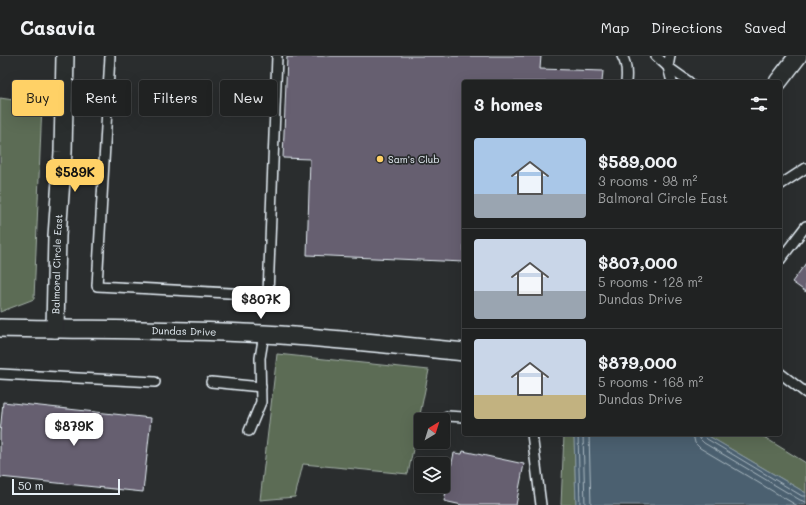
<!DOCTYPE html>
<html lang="en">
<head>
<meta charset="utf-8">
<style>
  :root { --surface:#202222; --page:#2d2f2f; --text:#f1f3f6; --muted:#a2a4a5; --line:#3d3f40; --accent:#ffd166 }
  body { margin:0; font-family:Mali,sans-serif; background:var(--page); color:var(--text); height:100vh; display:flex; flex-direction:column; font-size:15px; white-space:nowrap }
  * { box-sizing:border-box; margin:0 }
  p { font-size:13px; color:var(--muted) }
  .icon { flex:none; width:22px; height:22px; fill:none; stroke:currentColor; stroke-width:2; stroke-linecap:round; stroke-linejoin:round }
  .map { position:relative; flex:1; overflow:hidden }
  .sheet { position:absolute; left:462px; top:24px; width:320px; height:356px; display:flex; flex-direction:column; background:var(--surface); border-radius:4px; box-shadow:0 4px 16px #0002,0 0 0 1px var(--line) }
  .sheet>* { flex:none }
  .top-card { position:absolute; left:12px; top:24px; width:380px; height:36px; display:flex; gap:8px }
  .needle { width:26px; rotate:38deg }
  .fabs { position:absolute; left:414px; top:357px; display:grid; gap:8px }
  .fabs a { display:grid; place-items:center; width:36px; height:36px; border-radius:4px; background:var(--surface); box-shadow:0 4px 16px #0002,0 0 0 1px var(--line); font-size:20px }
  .scale { position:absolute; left:12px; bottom:10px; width:108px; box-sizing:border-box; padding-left:4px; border:2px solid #e8f1f8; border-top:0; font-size:11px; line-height:14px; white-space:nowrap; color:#e8f1f8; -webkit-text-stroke:3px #2a2d2e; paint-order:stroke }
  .price { position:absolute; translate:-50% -34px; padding:0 9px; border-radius:8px; background:#fff; color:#222; font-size:13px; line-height:26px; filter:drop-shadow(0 1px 2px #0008) }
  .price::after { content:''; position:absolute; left:50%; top:24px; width:12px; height:9px; margin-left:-6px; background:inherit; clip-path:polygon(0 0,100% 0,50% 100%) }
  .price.active { background:var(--accent); color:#111 }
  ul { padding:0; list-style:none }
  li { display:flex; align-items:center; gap:12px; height:100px; padding:0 12px }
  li+li { border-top:1px solid var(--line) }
  li span { display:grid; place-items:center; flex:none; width:112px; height:80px; border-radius:4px; color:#555 }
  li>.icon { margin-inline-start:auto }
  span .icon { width:48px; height:48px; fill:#fffc; stroke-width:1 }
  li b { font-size:17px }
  h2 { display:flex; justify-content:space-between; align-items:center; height:48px; padding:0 12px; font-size:17px }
  .tag { padding:0 14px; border-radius:4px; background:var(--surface); box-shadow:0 4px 16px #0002,0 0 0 1px var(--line); font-size:14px; line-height:36px }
  .tag.active { background:var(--accent); color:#111 }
  header { display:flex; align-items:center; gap:24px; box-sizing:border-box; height:56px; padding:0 20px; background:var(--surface); border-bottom:1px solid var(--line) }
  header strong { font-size:19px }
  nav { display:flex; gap:22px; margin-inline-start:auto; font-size:14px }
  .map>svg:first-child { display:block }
  .green { fill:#5c6c55; stroke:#a2aea6 }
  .water { fill:#4b616f; stroke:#8a9ba6 }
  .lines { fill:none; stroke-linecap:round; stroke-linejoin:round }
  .shore { stroke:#a9b7c1; stroke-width:1 }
  .building { fill:#665e6f; stroke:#e8f1f8 }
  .lane-casing { stroke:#e8f1f8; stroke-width:12 }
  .street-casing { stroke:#e8f1f8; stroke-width:20 }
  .lane { stroke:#2a2d2e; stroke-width:9 }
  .street { stroke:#2a2d2e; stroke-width:17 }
  .poi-dot { fill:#ffd166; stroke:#2a2d2e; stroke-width:1.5 }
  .labels { text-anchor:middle; stroke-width:3.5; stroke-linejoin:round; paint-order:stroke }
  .poi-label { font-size:10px; fill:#e8f1f8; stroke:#2a2d2e; text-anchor:start }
  .street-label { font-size:10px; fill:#e8f1f8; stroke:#2a2d2e }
</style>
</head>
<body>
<header>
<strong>Casavia</strong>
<nav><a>Map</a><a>Directions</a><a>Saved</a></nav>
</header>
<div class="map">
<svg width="806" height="449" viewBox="0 0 806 449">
  <rect width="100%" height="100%" fill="#2a2d2e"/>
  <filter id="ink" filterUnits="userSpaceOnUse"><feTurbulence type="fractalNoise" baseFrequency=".025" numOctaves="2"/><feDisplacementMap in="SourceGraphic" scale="8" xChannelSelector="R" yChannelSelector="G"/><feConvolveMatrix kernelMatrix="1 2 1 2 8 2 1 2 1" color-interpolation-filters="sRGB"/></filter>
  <g filter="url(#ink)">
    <g class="green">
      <polygon points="0,42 42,48 34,243 0,256"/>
      <polygon points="277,298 429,314 408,418 303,408 295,441 260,444"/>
      <polygon points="564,378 574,378 576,449 561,449"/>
      <polygon points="705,378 759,378 806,407 806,437"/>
    </g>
    <polygon class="water" points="574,378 705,378 806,437 806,449 576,449"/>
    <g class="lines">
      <g class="shore">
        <polyline points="578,378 580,449"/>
        <polyline points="583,378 585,449"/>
        <polyline points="589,378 591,449"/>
        <polyline points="693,378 695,387 700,392 796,449"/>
        <polyline points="699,378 700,383 704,387 800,444 806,446"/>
        <polyline points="704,378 705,381 707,383 802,440 806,440"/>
      </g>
    </g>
    <g class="building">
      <polygon points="297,0 541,0 540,13 603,15 602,26 464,26 464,206 307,199 310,103 283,102 287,1 297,1"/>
      <polygon points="806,207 806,236 792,226"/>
      <polygon points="3,346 151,362 143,436 0,421 0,377"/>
      <polygon points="463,395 524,408 516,449 462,449 444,445 454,397 462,398"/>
    </g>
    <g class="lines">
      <defs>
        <g id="lane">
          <polyline points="110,0 97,230 268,239 277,0"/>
          <path d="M622 0C627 8 627 17 626 26"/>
          <polyline points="656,0 668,11 689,26"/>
          <polyline points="670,0 668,11 672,26"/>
          <polyline points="780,129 806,112"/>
          <polyline points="780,204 806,170"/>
          <polyline points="780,317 806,337"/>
          <polyline points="0,318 155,326"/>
          <polyline points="211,326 261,331"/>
          <polyline points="447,360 464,361"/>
          <polyline points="249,375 261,346 260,302 264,278"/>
          <polyline points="532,378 541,449"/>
        </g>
        <g id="street">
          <polyline points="778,26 798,0"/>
          <path id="s1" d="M0 272C88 274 176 273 264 278 331 282 397 289 464 296"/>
          <path id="s2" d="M55 273 57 180 63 96 65 0"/>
        </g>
      </defs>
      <use href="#lane" class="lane-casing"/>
      <use href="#street" class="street-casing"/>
      <use href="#lane" class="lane"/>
      <use href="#street" class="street"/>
    </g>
  </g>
  <circle class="poi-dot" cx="380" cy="103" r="4"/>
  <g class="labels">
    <g class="poi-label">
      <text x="388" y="107">Sam's Club</text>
    </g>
    <g class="street-label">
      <text dy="4" stroke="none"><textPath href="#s2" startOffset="65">Balmoral Circle East</textPath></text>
      <text dy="4" stroke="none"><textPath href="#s1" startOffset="184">Dundas Drive</textPath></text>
    </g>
  </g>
</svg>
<div class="fabs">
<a><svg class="needle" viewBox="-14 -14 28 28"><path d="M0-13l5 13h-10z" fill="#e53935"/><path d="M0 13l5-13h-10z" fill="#a2a4a5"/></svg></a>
<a><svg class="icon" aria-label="layers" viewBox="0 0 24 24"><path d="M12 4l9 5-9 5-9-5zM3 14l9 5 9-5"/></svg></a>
</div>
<div class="scale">50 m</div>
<b class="price active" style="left:75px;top:137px">$589K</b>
<b class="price" style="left:261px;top:264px">$807K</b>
<b class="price" style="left:74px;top:391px">$879K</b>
<div class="top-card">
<a class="tag active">Buy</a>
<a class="tag">Rent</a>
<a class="tag">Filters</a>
<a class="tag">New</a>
</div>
<section class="sheet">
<h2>3 homes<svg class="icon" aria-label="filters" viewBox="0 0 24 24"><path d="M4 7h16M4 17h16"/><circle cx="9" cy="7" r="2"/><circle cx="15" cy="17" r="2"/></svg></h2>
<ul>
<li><span style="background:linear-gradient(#a9c7e8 70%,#9aa5b1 0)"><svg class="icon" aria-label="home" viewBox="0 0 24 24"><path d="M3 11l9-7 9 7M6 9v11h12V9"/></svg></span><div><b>$589,000</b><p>3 rooms · 98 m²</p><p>Balmoral Circle East</p></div></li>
<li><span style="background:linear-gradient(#c9d6e8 65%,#9aa5b1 0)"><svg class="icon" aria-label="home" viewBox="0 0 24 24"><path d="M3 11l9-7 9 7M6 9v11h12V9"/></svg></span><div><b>$807,000</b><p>5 rooms · 128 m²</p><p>Dundas Drive</p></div></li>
<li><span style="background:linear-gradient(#c9d6e8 70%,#c2b280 0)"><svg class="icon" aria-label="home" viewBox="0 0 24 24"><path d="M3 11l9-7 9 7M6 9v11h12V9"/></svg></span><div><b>$879,000</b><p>5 rooms · 168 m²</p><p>Dundas Drive</p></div></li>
</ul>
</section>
</div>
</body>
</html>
